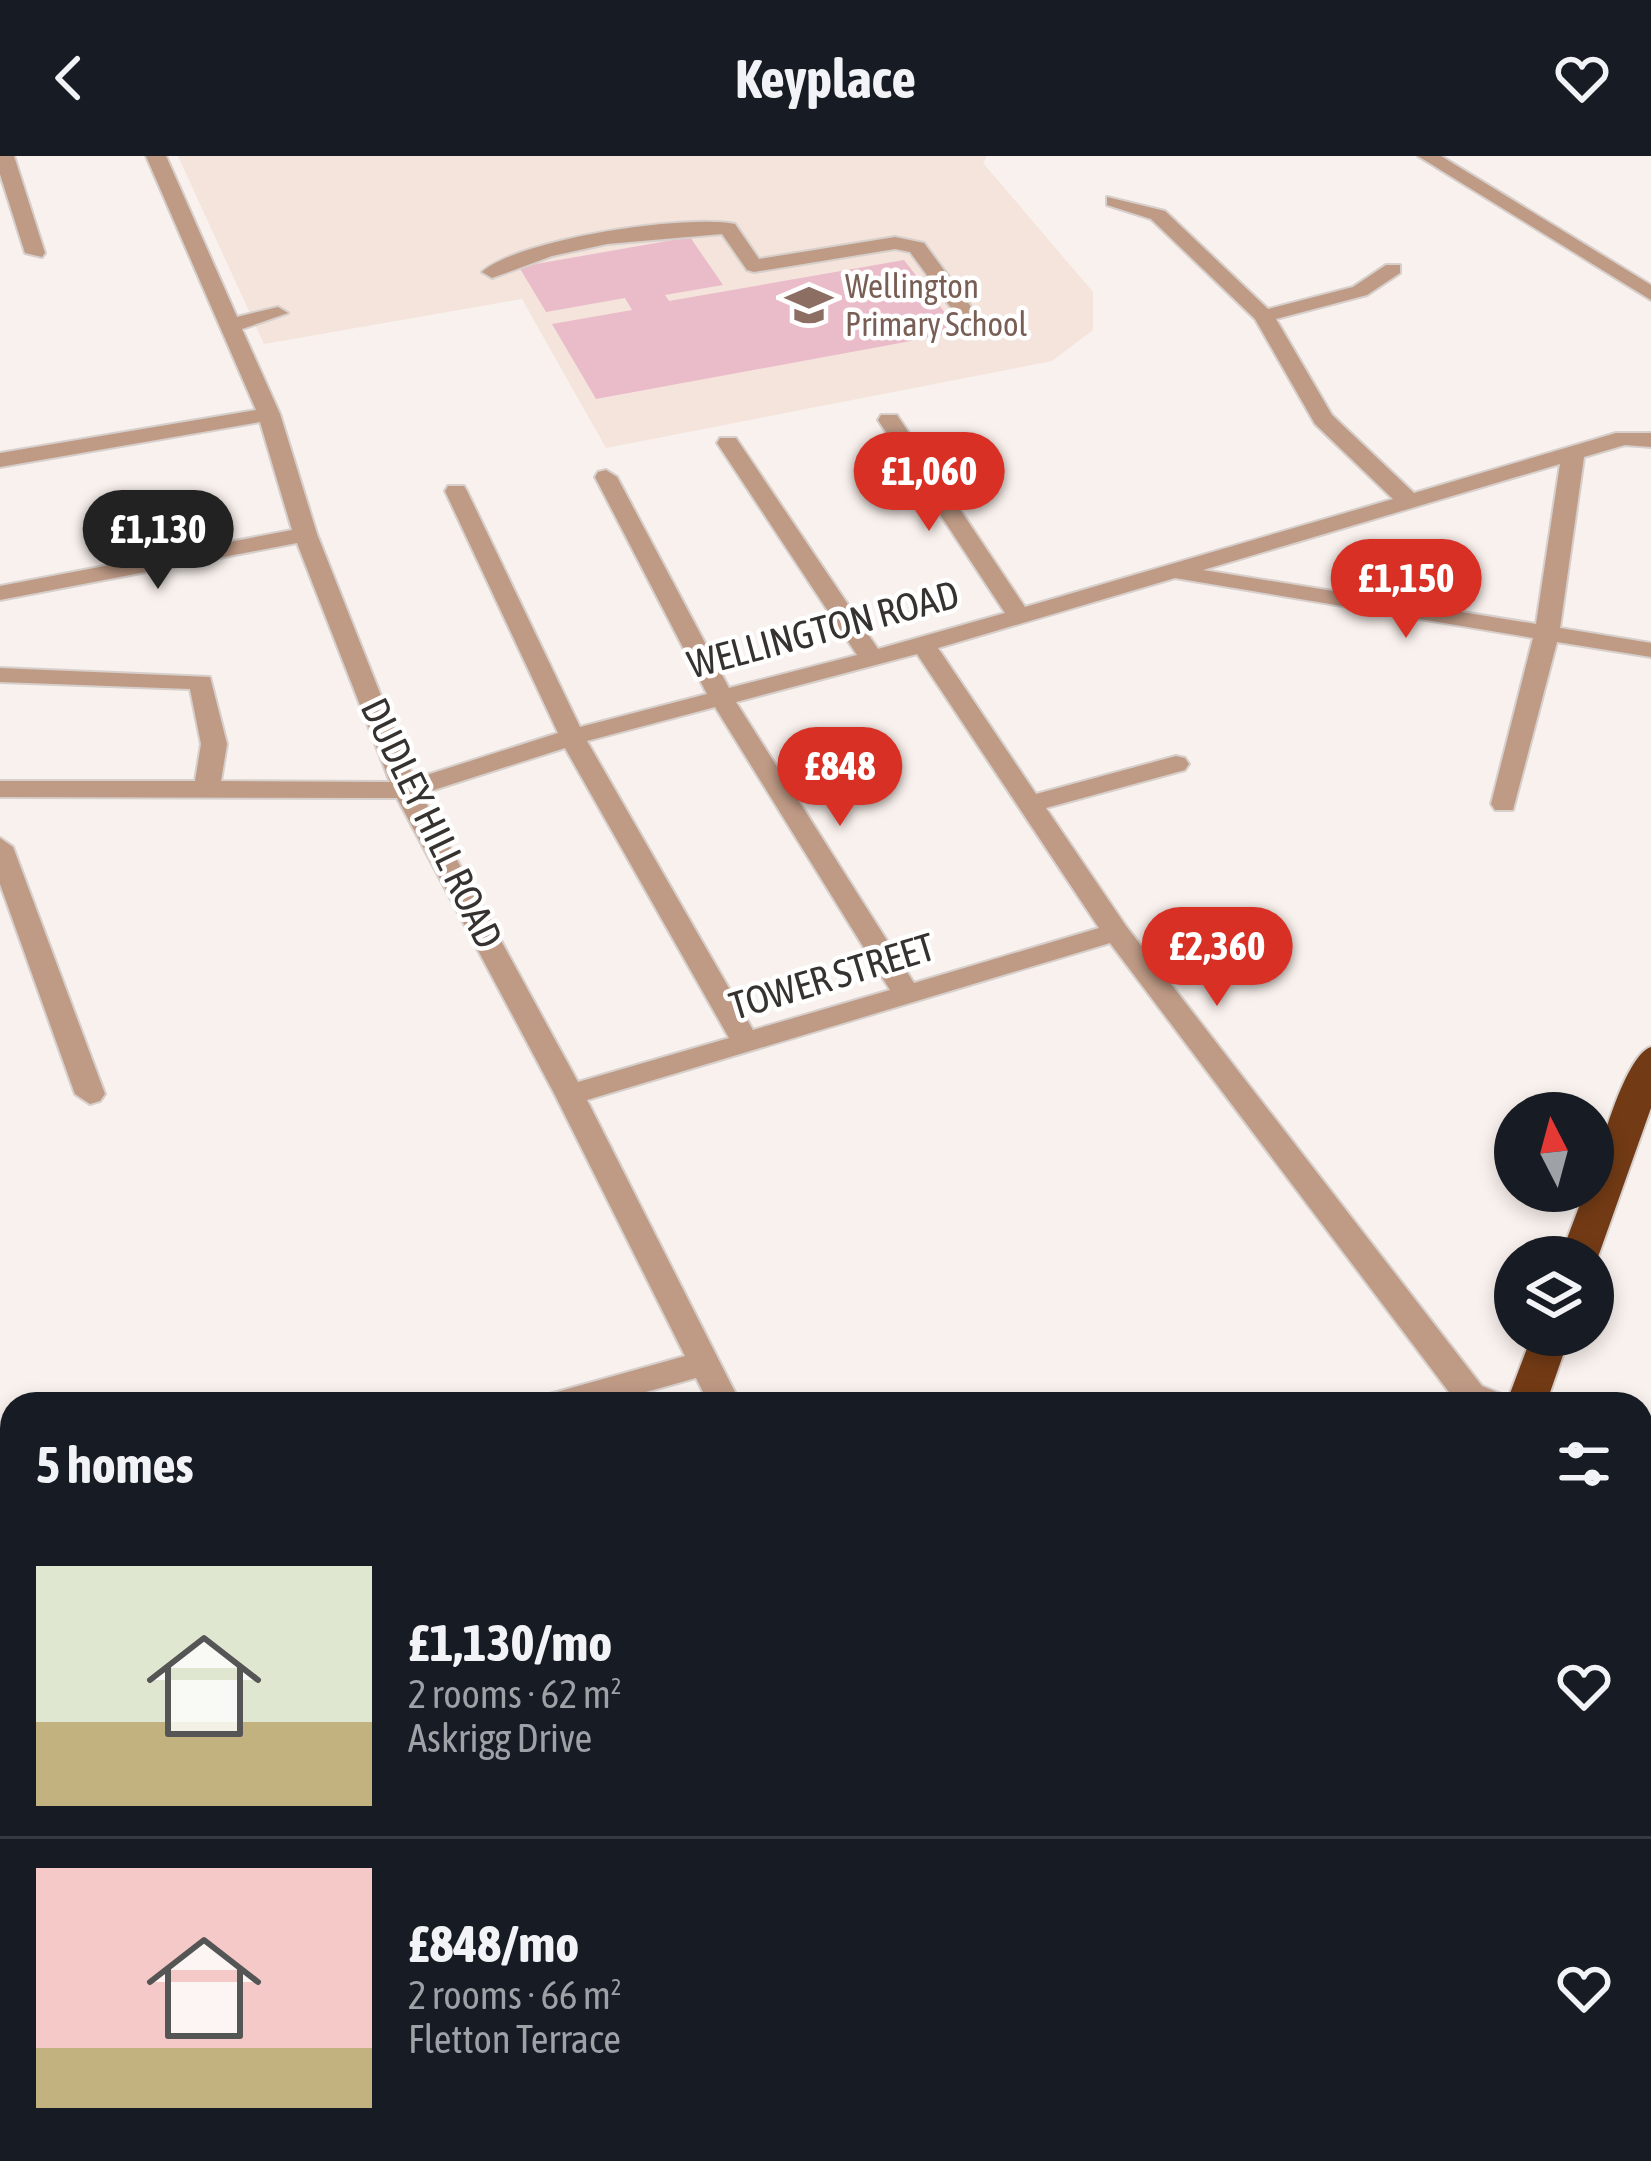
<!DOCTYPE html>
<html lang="en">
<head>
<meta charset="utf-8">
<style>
  :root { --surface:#171b24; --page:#20242c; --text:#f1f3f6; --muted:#9ea1a6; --line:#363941; --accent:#d93025 }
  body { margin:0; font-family:"Asap Condensed",sans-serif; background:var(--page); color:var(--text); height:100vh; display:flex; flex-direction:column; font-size:45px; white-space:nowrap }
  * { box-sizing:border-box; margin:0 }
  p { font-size:39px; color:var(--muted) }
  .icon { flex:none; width:66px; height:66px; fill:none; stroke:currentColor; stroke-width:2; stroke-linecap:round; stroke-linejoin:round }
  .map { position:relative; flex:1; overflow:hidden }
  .panel { position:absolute; left:0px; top:1236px; width:1653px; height:771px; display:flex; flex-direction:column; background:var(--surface); border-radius:36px 36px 0 0; box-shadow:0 6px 18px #0003 }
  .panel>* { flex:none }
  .needle { width:78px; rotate:354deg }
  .controls { position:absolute; left:1494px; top:936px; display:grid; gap:24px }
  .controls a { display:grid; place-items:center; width:120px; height:120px; border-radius:50%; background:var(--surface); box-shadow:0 6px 18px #0003; font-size:60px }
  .price { position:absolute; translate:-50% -102px; padding:0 27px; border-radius:42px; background:var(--accent); color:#fff; font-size:39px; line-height:78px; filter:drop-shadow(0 3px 6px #0008) }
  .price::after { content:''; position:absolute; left:50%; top:72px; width:36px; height:27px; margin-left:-18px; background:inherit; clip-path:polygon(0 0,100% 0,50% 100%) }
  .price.on { background:#222; color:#fff }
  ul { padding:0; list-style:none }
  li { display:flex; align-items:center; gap:36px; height:300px; padding:0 36px }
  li+li { border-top:3px solid var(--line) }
  li span { display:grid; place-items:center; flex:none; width:336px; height:240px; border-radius:0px; color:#555 }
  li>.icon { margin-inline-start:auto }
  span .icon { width:144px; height:144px; fill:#fffc; stroke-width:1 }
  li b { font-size:51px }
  h2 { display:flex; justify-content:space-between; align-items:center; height:144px; padding:0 36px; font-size:51px }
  header { display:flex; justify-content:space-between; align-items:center; height:156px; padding:0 36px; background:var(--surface); font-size:54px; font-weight:700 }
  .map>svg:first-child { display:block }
  .built { fill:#f4e4dc }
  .building { fill:#eabcca }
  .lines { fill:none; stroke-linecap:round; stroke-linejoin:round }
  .minor-casing { stroke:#d6cfcb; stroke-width:4 }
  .highway-casing { stroke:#d6cfcb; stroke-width:4 }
  .minor { fill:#bf9b86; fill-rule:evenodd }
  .highway { fill:#733b15; fill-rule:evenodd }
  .labels { text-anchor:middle; stroke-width:9; stroke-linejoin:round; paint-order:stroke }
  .far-education-label { font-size:33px; fill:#785e54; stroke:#fff; text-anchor:start }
  .street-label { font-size:39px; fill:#353230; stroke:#fff }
</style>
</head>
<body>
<header><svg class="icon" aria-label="back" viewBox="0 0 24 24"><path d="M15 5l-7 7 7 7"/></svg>Keyplace<svg class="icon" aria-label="heart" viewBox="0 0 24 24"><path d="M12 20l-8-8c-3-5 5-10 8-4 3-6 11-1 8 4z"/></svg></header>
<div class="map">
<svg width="1651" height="2005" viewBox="0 0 1651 2005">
  <rect width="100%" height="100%" fill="#f9f1ed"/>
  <polygon class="built" points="178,0 987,0 983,7 1093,136 1093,174 1052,205 606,292 522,143 264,188"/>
  <polygon class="building" points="690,81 723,129 665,139 669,145 904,104 960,176 596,243 552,168 632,154 625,142 546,156 519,111"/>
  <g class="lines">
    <defs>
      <g id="minor">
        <polygon points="0,0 14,0 45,97 42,101 25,97 0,18"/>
        <path d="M146 0H166L237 161 278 151 288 157 242 173 280 258 317 378 414 623 558 577 445 335 448 330H464L467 335 580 571 707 538 595 321 598 316 606 314 617 321 729 532 857 499 717 287 720 282H736L878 493 1005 457 878 264 881 259H897L1025 451 1393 343 1315 268 1255 163 1151 63 1107 49V41L1165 55 1268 153 1353 131 1386 109H1400V117L1367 139 1276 163 1332 259 1414 337 1616 277H1651V291L1625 289 1584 301 1560 472 1651 487V501L1557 486 1513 654H1495L1491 648 1533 482 1175 422 938 492 1036 638 1176 600 1185 602 1189 608 1185 614 1046 652 1126 770 1482 1230 1504 1239 1508 1248H1458L1110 787 587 944 741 1248H709L696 1222 603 1248H542L546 1239 685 1200 555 939 397 642 0 641V625H195L201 588 190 533 0 526V512L210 521 227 588 221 625 390 626 297 387 0 444V430L292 374 260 266 0 311V297L256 254ZM1560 308 1536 468 1203 414ZM917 498 1099 772 914 827 736 546ZM715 551 890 834 753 874 587 585ZM565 592 729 882 578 926 421 638Z"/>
        <polygon points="1418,0 1441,0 1651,129 1651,144"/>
        <path d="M735 68 759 103 895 81 924 87 983 167 965 171 910 96 895 93 754 116 747 114 722 78 607 88 552 100 492 122 482 116C519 83 685 58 735 68Z"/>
        <polygon points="0,682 13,691 105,938 100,945 90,948 75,938 0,728"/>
        <polygon points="1641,1440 1651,1444 1651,1476 1641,1472"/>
        <polygon points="12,1612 12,1644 0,1647 0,1615"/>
        <polygon points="1641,1709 1651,1713 1651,1749 1641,1745"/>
        <polygon points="0,1711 12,1715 12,1759 0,1755"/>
        <polygon points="204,1995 248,1995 252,2005 208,2005"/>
        <polygon points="1089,1995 1130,1995 1134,2005 1093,2005"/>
      </g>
      <g id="highway">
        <path d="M1651 891V952L1598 1101 1593 1109V1101H1560L1585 1035H1593C1593 1007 1625 898 1651 891Z"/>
        <polygon points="1532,1179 1570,1179 1546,1248 1506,1248"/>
        <polygon points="1174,1995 1222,1995 1218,2005 1170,2005"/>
      </g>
    </defs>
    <use href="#minor" class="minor-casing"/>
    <use href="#highway" class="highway-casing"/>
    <use href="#minor" class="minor"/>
    <use href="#highway" class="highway"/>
  </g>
  <defs>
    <symbol id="school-bare" viewBox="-9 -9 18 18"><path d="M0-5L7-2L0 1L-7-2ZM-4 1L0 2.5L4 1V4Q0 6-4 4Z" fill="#8d6e63" stroke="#fff" stroke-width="2.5" paint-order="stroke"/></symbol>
  </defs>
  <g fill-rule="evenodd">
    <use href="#school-bare" x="776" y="116" width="66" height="66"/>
  </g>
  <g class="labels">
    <g class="far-education-label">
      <text x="845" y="142">Wellington<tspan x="845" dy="38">Primary School</tspan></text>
    </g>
    <g class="street-label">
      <text transform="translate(823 473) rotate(-15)" y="14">WELLINGTON ROAD</text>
      <text transform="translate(432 667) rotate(64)" y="14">DUDLEY HILL ROAD</text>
      <text transform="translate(832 820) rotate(-17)" y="14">TOWER STREET</text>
    </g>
  </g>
</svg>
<div class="controls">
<a><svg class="needle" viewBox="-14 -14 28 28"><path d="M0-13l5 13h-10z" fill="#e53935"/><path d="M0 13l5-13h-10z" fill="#9ea1a6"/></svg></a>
<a><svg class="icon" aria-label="layers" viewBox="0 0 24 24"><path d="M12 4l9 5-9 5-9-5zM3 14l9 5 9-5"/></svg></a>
</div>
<b class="price" style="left:929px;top:378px">£1,060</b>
<b class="price on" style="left:158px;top:436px">£1,130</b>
<b class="price" style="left:1406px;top:485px">£1,150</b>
<b class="price" style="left:840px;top:673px">£848</b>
<b class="price" style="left:1217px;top:853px">£2,360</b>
<section class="panel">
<h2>5 homes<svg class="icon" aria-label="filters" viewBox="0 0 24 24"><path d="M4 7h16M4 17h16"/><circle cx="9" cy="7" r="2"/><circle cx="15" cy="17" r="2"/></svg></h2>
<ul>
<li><span style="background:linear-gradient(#dfe7d0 65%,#c2b280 0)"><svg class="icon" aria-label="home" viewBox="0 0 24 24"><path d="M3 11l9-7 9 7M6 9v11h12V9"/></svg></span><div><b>£1,130/mo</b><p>2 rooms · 62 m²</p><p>Askrigg Drive</p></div><svg class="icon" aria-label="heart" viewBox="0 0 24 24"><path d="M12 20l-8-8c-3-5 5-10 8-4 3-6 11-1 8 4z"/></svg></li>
<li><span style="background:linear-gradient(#f6c9c9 75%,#c2b280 0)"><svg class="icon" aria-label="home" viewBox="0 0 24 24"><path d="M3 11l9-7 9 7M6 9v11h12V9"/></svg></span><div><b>£848/mo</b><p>2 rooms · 66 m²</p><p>Fletton Terrace</p></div><svg class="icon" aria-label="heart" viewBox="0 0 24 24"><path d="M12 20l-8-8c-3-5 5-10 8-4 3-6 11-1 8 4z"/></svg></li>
</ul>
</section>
</div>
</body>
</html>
